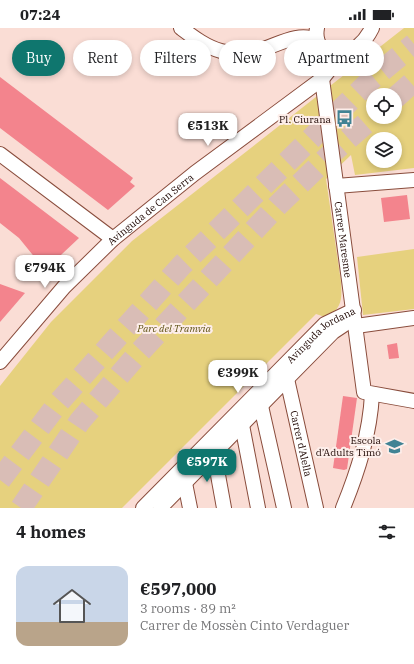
<!DOCTYPE html>
<html lang="en">
<head>
<meta charset="utf-8">
<style>
  :root { --surface:#fff; --page:#f6f6f6; --text:#202124; --muted:#757577; --accent:#0f766e }
  body { margin:0; font-family:"IBM Plex Serif",serif; background:var(--page); color:var(--text); height:100vh; display:flex; flex-direction:column; font-size:15px; white-space:nowrap }
  * { box-sizing:border-box; margin:0 }
  p { font-size:13px; color:var(--muted) }
  .icon { flex:none; width:22px; height:22px; fill:none; stroke:currentColor; stroke-width:2; stroke-linecap:round; stroke-linejoin:round }
  .map { position:relative; height:480px; overflow:hidden }
  .drawer { display:flex; flex-direction:column; background:var(--surface); flex:1 }
  .drawer>* { flex:none }
  .guide { position:absolute; left:12px; top:12px; width:390px; height:36px; display:flex; gap:8px }
  .fabs { position:absolute; left:366px; top:60px; display:grid; gap:8px }
  .fabs a { display:grid; place-items:center; width:36px; height:36px; border-radius:50%; background:var(--surface); box-shadow:0 2px 6px #0003; font-size:20px }
  .price { position:absolute; translate:-50% -34px; padding:0 9px; border-radius:8px; background:#fff; color:#222; font-size:13px; line-height:26px; filter:drop-shadow(0 1px 2px #0008) }
  .price::after { content:''; position:absolute; left:50%; top:24px; width:12px; height:9px; margin-left:-6px; background:inherit; clip-path:polygon(0 0,100% 0,50% 100%) }
  .price.selected { background:var(--accent); color:#fff }
  ul { padding:0; list-style:none }
  li { display:flex; align-items:center; gap:12px; height:100px; padding:0 16px }
  li span { display:grid; place-items:center; flex:none; width:112px; height:80px; border-radius:12px; color:#555 }
  li>.icon { margin-inline-start:auto }
  span .icon { width:48px; height:48px; fill:#fffc; stroke-width:1 }
  li b { font-size:17px }
  h2 { display:flex; justify-content:space-between; align-items:center; height:48px; padding:0 16px; font-size:17px }
  .pill { padding:0 14px; border-radius:18px; background:var(--surface); box-shadow:0 2px 6px #0003; font-size:14px; line-height:36px }
  .pill.selected { background:var(--accent); color:#fff }
  .status { display:flex; justify-content:space-between; align-items:center; height:28px; padding:0 20px; background:var(--surface); direction:ltr }
  .status svg { height:11px; fill:currentColor }
  .map>svg:first-child { display:block }
  .green { fill:#e6d17e; fill-rule:evenodd }
  .building { fill:#f3848d }
  .lines { fill:none; stroke-linecap:round; stroke-linejoin:round }
  .highway-tunnel { stroke:#d9bdb6; stroke-width:22; stroke-dasharray:22 11; stroke-linecap:butt }
  .street-casing { stroke:#894c3c; stroke-width:16 }
  .street { stroke:#fff; stroke-width:14 }
  .labels { text-anchor:middle; stroke-width:4; stroke-linejoin:round; paint-order:stroke }
  .poi-label { font-size:10px; fill:#1e0703; stroke:#fdeeea; text-anchor:end }
  .street-label { font-size:10px; fill:#1e0703; stroke:#fdeeea }
  .park-label { font-size:10px; font-style:italic; fill:#5e5113; stroke:#fdeeea }
</style>
</head>
<body>
<div class="status"><b>07:24</b><svg viewBox="0 0 49 12"><path d="M0 12V9h3v3zM5 12V6h3v6zM10 12V3h3v9zM15 12V0h3v12zM26 1h20v11H26zM47 4h2v5h-2z"/></svg></div>
<div class="map">
<svg width="414" height="480" viewBox="0 0 414 480">
  <rect width="100%" height="100%" fill="#faddd5"/>
  <g class="green">
    <path d="M404 0H414V140L355 147 351 127 326 151 341 254C342 272 342 278 328 290L316 286 122 480H0V358L51 294 132 213ZM373 67H395V89H373ZM373 111H395V133H373Z"/>
    <polygon points="414,221 414,281 363,287 357,229"/>
  </g>
  <g class="building">
    <polygon points="0,49 133,150 130,154 135,158 108,182 0,100"/>
    <polygon points="0,150 79,210 45,242 19,210 0,195"/>
    <polygon points="407,167 410,191 384,194 381,170"/>
    <polygon points="0,256 25,265 0,294"/>
    <polygon points="397,315 399,330 389,331 387,317"/>
    <polygon points="343,368 357,370 347,441 344,442 333,440"/>
  </g>
  <g class="lines">
    <g class="highway-tunnel">
      <polyline points="395,70 414,53"/>
      <polyline points="0,452 59,374 182,237 373,50 414,16"/>
      <polyline points="21,480 80,393 137,327 277,178 332,125 373,89"/>
    </g>
    <defs>
      <g id="street">
        <path d="M181 0C193 9 206 19 221 23 232 26 246 26 257 23 276 18 298 3 316 12"/>
        <path d="M317 0C314 16 325 30 342 26 356 23 366 12 372 0"/>
        <path id="s1" d="M320 18 322 51 364 364 414 373"/>
        <polyline points="0,126 113,211"/>
        <polyline points="336,158 414,152"/>
        <polyline points="356,298 414,290"/>
        <path id="s2" d="M0 334 64 259 113 211 195 145 322 51 342 26"/>
        <path id="s3" d="M287 351 316 480"/>
        <polyline points="261,378 284,480"/>
        <polyline points="242,397 258,480"/>
        <polyline points="214,425 224,480"/>
        <polyline points="185,455 190,480"/>
        <path id="s4" d="M143 480 325 296 354 282"/>
        <polyline points="160,480 333,304 345,296 353,284"/>
        <path d="M343 480C358 443 370 406 372 366"/>
      </g>
    </defs>
    <use href="#street" class="street-casing"/>
    <use href="#street" class="street"/>
  </g>
  <defs>
    <symbol id="bus-bare" viewBox="-9 -9 18 18"><path d="M-5-6H5V4H4V6H2V4H-2V6H-4V4H-5ZM-3.5-4V0h7V-4ZM-3.5 1.2v1.5H-2V1.2ZM2 1.2v1.5H3.5V1.2Z" fill="#418394" stroke="#fdeeea" stroke-width="2.5" paint-order="stroke"/></symbol>
    <symbol id="school-bare" viewBox="-9 -9 18 18"><path d="M0-5L7-2L0 1L-7-2ZM-4 1L0 2.5L4 1V4Q0 6-4 4Z" fill="#418394" stroke="#fdeeea" stroke-width="2.5" paint-order="stroke"/></symbol>
  </defs>
  <g fill-rule="evenodd">
    <use href="#bus-bare" x="332" y="78" width="25" height="25"/>
    <use href="#school-bare" x="382" y="406" width="25" height="25"/>
  </g>
  <g class="labels">
    <g class="poi-label">
      <text x="331" y="95">Pl. Ciurana</text>
      <text x="381" y="416">Escola<tspan x="381" dy="12">d’Adults Timó</tspan></text>
    </g>
    <g class="street-label">
      <text dy="4" stroke="none"><textPath href="#s2" startOffset="215">Avinguda de Can Serra</textPath></text>
      <text dy="4" stroke="none"><textPath href="#s1" startOffset="195">Carrer Maresme</textPath></text>
      <text dy="4" stroke="none"><textPath href="#s4" startOffset="249">Avinguda Jordana</textPath></text>
      <text dy="4" stroke="none"><textPath href="#s3" startOffset="66">Carrer d'Alella</textPath></text>
    </g>
    <g class="park-label">
      <text x="174" y="304">Parc del Tramvia</text>
    </g>
  </g>
</svg>
<div class="fabs">
<a><svg class="icon" aria-label="locate" viewBox="0 0 24 24"><circle cx="12" cy="12" r="6"/><path d="M12 2v4M12 18v4M2 12h4M18 12h4"/></svg></a>
<a><svg class="icon" aria-label="layers" viewBox="0 0 24 24"><path d="M12 4l9 5-9 5-9-5zM3 14l9 5 9-5"/></svg></a>
</div>
<b class="price" style="left:208px;top:119px">€513K</b>
<b class="price" style="left:45px;top:261px">€794K</b>
<b class="price" style="left:238px;top:366px">€399K</b>
<b class="price selected" style="left:207px;top:455px">€597K</b>
<div class="guide">
<a class="pill selected">Buy</a>
<a class="pill">Rent</a>
<a class="pill">Filters</a>
<a class="pill">New</a>
<a class="pill">Apartment</a>
</div>
</div>
<section class="drawer">
<h2>4 homes<svg class="icon" aria-label="filters" viewBox="0 0 24 24"><path d="M4 7h16M4 17h16"/><circle cx="9" cy="7" r="2"/><circle cx="15" cy="17" r="2"/></svg></h2>
<ul>
<li><span style="background:linear-gradient(#c9d6e8 70%,#b9a48a 0)"><svg class="icon" aria-label="home" viewBox="0 0 24 24"><path d="M3 11l9-7 9 7M6 9v11h12V9"/></svg></span><div><b>€597,000</b><p>3 rooms · 89 m²</p><p>Carrer de Mossèn Cinto Verdaguer</p></div></li>
</ul>
</section>
</body>
</html>
